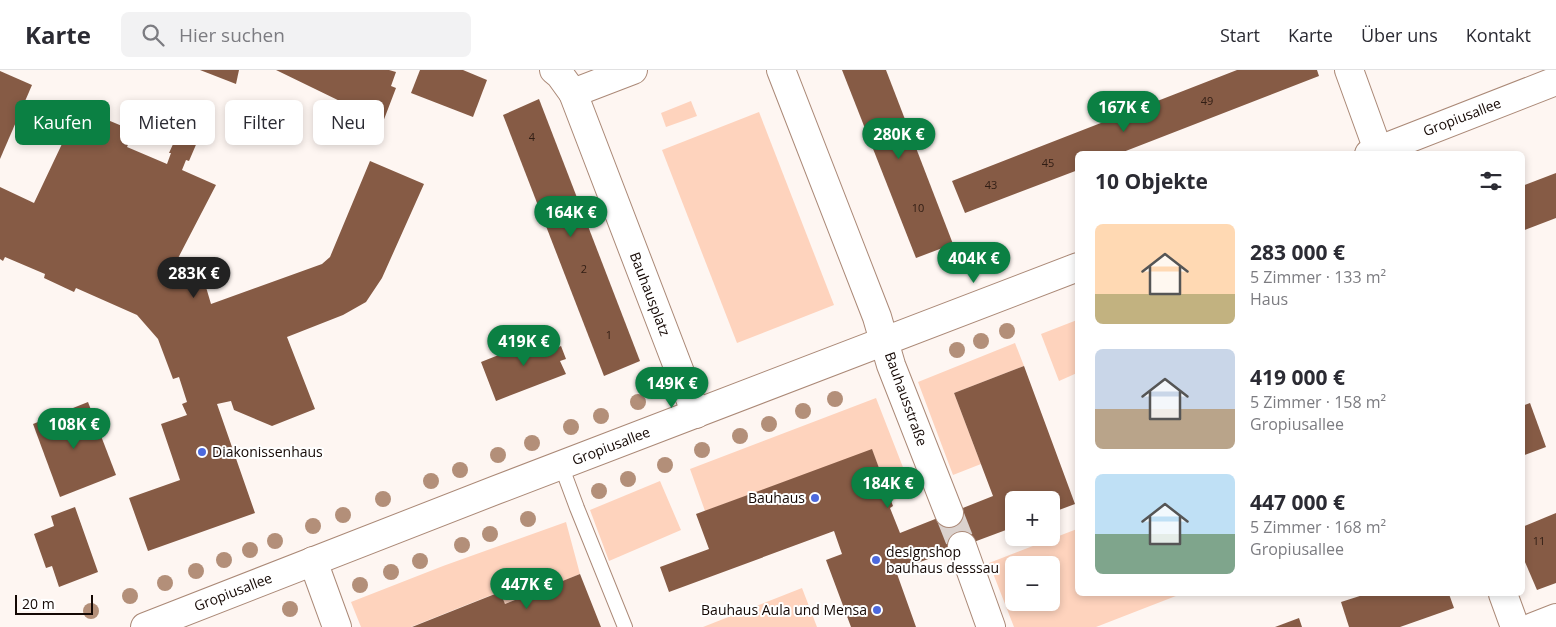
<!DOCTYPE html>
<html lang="de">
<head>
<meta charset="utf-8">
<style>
  :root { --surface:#fff; --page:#f2f2f3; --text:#2b2b33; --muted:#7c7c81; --line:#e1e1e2; --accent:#0b8043 }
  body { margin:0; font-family:"Open Sans",sans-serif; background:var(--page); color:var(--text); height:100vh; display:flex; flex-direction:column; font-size:19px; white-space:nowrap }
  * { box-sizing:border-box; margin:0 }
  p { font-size:16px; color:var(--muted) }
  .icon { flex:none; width:28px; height:28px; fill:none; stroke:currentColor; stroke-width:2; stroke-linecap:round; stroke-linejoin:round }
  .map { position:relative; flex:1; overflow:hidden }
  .sheet { position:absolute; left:1075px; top:81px; width:450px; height:445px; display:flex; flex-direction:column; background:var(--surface); border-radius:8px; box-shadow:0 2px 8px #0003 }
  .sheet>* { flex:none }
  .top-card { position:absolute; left:15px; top:30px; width:475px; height:45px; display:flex; gap:10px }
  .tools { position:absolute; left:1005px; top:421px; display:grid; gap:10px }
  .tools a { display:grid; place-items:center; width:55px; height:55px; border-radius:8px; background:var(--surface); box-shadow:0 2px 8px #0003; font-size:25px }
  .scale { position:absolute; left:15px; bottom:12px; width:78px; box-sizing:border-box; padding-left:5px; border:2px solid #140804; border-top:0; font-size:14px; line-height:18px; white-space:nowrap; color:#140804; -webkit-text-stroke:4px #fff; paint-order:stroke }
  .price { position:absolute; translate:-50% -42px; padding:0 11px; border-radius:18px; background:var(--accent); color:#fff; font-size:16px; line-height:32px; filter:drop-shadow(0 1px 2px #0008) }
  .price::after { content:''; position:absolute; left:50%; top:30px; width:15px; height:11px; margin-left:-8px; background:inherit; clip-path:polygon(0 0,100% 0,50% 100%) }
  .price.active { background:#222; color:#fff }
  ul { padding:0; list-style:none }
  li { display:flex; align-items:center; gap:15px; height:125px; padding:0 20px }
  li span { display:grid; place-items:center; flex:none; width:140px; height:100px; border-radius:8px; color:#555 }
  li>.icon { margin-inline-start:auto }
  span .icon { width:60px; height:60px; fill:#fffc; stroke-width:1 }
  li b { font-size:21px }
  h2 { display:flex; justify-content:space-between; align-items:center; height:60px; padding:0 20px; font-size:21px }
  .chip { padding:0 18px; border-radius:8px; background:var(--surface); box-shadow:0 2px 8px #0003; font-size:18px; line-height:45px }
  .chip.active { background:var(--accent); color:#fff }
  header { display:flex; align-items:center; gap:30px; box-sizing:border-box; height:70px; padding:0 25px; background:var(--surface); border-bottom:1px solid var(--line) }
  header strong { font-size:24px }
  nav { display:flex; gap:28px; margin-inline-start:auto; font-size:18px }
  .search { width:350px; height:45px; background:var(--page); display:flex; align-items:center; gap:12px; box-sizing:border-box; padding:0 18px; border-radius:8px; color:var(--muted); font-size:19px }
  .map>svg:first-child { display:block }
  .green { fill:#fed3bd; fill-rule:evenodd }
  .building { fill:#865b45 }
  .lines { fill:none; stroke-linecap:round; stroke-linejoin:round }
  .street-tunnel { stroke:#dbd2ce; stroke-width:28; stroke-dasharray:28 14; stroke-linecap:butt }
  .lane-casing { stroke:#ab8977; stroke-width:16 }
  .street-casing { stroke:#ab8977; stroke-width:30 }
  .secondary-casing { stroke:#ab8977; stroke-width:30 }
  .lane { stroke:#fff; stroke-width:14 }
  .street { stroke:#fff; stroke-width:28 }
  .secondary { stroke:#fff; stroke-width:28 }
  .tree { fill:#b38f79 }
  .poi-dot { fill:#4c69dd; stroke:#fff; stroke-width:2 }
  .labels { text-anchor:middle; stroke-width:4; stroke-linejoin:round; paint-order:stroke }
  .number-label { font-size:11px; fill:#301d14 }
  .street-label { font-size:14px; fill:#140804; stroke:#fff }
  .poi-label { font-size:14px; fill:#140804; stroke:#fff; text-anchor:start }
</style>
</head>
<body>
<header>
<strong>Karte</strong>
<div class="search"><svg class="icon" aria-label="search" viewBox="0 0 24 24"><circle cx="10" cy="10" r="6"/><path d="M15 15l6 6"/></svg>Hier suchen</div>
<nav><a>Start</a><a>Karte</a><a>Über uns</a><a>Kontakt</a></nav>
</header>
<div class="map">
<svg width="1556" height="557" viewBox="0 0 1556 557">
  <rect width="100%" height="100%" fill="#fef6f2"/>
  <g class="green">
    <polygon points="691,31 697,46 666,57 661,43"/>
    <polygon points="759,42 834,235 737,273 662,80"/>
    <polygon points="1077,250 1077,303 1059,311 1041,264"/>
    <polygon points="1015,273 1024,296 954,323 981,394 953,405 918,312"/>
    <polygon points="876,328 913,423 891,431 872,380 705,441 690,399"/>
    <polygon points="660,411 681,460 609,491 590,440"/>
    <polygon points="566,452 580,504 505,534 499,522 411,557 361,557 351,532 443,496"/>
    <path d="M1077 459 1078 524H1181L1096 557H1014L989 493ZM1014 495H1051V532H1014Z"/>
    <polygon points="802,518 817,557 703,557"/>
  </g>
  <g class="building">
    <polygon points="200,0 239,0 236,14"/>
    <polygon points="276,0 389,0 396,2 391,16 396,18 383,52"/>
    <polygon points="420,0 463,0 487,10 473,47 411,23"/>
    <polygon points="842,0 886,0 953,174 916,188"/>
    <polygon points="1237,0 1317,0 1319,6 1118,84 1078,84 1078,100 965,143 952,111"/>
    <polygon points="0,1 32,15 0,89"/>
    <polygon points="539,29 640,291 604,306 503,45"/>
    <polygon points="79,38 134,61 127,77 167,94 171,83 169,83 179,61 198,70 189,91 186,90 182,100 216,115 175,194 203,207 211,234 322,194 330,187 370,91 424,114 382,208 366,232 343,245 287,267 315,339 272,356 234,340 231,331 217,334 255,443 148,481 129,428 180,410 161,354 187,345 182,334 187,332 179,307 173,309 158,269 137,245 76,218 74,222 44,208 45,204 5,187 3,191 0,189 0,117 34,133"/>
    <polygon points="1556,103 1556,148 1522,161 1522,116"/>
    <polygon points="551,264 557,278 561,276 566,289 560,291 566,304 496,331 481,292"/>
    <polygon points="1024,296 1075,434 1051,443 1051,430 1014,430 1014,457 896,501 916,557 851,557 826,490 842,484 834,461 669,522 660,497 709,479 696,444 872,379 893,436 890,438 900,463 993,426 954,323"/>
    <polygon points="88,332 116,405 60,427 33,354"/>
    <polygon points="1530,333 1546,377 1522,386 1522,336"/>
    <polygon points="75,437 98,502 59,517 52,496 46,498 34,464 54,456 51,446"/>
    <polygon points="1556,443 1556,513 1537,520 1522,485 1522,457"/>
    <polygon points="580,504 601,557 412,557 500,522 505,534"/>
    <polygon points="1366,524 1449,524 1454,538 1400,557 1349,557 1341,532"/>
    <polygon points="1299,548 1302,557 1275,557"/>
  </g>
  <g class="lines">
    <polyline class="street-tunnel" points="949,443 962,476"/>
    <defs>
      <polyline id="lane" points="561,395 577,438 625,557"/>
      <g id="street">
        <polyline points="554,0 560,5 573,23"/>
        <polyline points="633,0 573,23 696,344"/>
        <polyline points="781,0 877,247 891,295 949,443"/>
        <polyline points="1349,0 1378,80"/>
        <polyline points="962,476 991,557"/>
        <polyline points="313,491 337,557"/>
        <polyline points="1503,524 1515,557"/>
        <polyline points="1533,557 1556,548"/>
      </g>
      <g id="secondary">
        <polyline points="1369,84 1556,11"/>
        <polyline points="145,557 496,420 1078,197"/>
      </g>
    </defs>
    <use href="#lane" class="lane-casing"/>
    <use href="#street" class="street-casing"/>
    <use href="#secondary" class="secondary-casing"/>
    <use href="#lane" class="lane"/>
    <use href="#street" class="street"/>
    <use href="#secondary" class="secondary"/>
  </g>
  <g class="tree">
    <circle cx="1007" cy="261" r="8"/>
    <circle cx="981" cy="271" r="8"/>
    <circle cx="957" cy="280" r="8"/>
    <circle cx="835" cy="329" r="8"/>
    <circle cx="638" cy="332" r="8"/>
    <circle cx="803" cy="341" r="8"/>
    <circle cx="601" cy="346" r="8"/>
    <circle cx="769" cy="354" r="8"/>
    <circle cx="571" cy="357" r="8"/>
    <circle cx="740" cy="366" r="8"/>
    <circle cx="532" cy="373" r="8"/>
    <circle cx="702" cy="380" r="8"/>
    <circle cx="498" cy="385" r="8"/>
    <circle cx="665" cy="395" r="8"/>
    <circle cx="460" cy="400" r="8"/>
    <circle cx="628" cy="409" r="8"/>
    <circle cx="431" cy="411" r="8"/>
    <circle cx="599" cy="421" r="8"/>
    <circle cx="383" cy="429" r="8"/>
    <circle cx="343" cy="445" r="8"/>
    <circle cx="528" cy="449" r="8"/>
    <circle cx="313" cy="456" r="8"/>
    <circle cx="490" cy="464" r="8"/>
    <circle cx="275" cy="471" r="8"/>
    <circle cx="462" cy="475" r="8"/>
    <circle cx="250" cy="480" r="8"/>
    <circle cx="224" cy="490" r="8"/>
    <circle cx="420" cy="491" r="8"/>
    <circle cx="196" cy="501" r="8"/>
    <circle cx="391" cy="502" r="8"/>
    <circle cx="165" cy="513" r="8"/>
    <circle cx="360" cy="515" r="8"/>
    <circle cx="130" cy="526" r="8"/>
    <circle cx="290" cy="539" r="8"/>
    <circle cx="91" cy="541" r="8"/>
  </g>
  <g class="poi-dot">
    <circle cx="202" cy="382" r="5"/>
    <circle cx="815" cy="428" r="5"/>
    <circle cx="876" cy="490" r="5"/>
    <circle cx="877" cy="540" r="5"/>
  </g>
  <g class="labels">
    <g class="number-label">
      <text x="1207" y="35">49</text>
      <text x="532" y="71">4</text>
      <text x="1048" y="97">45</text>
      <text x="991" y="119">43</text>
      <text x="918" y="142">10</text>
      <text x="584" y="203">2</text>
      <text x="609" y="269">1</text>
      <text x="1539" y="475">11</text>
    </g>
    <g class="street-label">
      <text transform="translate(1462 47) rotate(-21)" y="5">Gropiusallee</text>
      <text transform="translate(650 224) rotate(69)" y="5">Bauhausplatz</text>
      <text transform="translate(906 329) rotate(70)" y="5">Bauhausstraße</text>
      <text transform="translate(611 376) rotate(-21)" y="5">Gropiusallee</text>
      <text transform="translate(233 522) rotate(-21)" y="5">Gropiusallee</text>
    </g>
    <g class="poi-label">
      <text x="212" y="387">Diakonissenhaus</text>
      <text x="805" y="433" text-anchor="end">Bauhaus</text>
      <text x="886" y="487">designshop<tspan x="886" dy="16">bauhaus desssau</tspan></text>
      <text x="867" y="545" text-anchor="end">Bauhaus Aula und Mensa</text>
    </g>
  </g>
</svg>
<div class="tools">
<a>+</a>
<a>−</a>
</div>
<div class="scale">20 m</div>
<b class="price" style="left:1124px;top:63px">167K €</b>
<b class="price" style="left:899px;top:90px">280K €</b>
<b class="price" style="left:571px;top:168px">164K €</b>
<b class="price" style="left:974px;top:214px">404K €</b>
<b class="price active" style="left:194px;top:229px">283K €</b>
<b class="price" style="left:524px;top:297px">419K €</b>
<b class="price" style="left:672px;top:339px">149K €</b>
<b class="price" style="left:74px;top:380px">108K €</b>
<b class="price" style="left:888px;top:439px">184K €</b>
<b class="price" style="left:527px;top:540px">447K €</b>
<div class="top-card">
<a class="chip active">Kaufen</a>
<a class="chip">Mieten</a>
<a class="chip">Filter</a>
<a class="chip">Neu</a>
</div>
<section class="sheet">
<h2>10 Objekte<svg class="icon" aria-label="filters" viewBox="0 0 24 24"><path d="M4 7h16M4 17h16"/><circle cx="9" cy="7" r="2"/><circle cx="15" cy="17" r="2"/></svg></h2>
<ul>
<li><span style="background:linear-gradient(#ffd9b3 70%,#c2b280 0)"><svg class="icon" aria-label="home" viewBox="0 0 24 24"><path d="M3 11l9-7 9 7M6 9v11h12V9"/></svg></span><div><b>283 000 €</b><p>5 Zimmer · 133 m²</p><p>Haus</p></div></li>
<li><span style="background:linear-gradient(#c9d6e8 60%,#b9a48a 0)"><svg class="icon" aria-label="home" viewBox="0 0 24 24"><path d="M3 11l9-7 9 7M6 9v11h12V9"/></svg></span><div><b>419 000 €</b><p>5 Zimmer · 158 m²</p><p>Gropiusallee</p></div></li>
<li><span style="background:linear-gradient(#bfe0f5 60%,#7fa58c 0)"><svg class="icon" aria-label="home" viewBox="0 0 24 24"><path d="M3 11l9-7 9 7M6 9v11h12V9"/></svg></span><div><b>447 000 €</b><p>5 Zimmer · 168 m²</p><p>Gropiusallee</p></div></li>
</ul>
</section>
</div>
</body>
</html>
